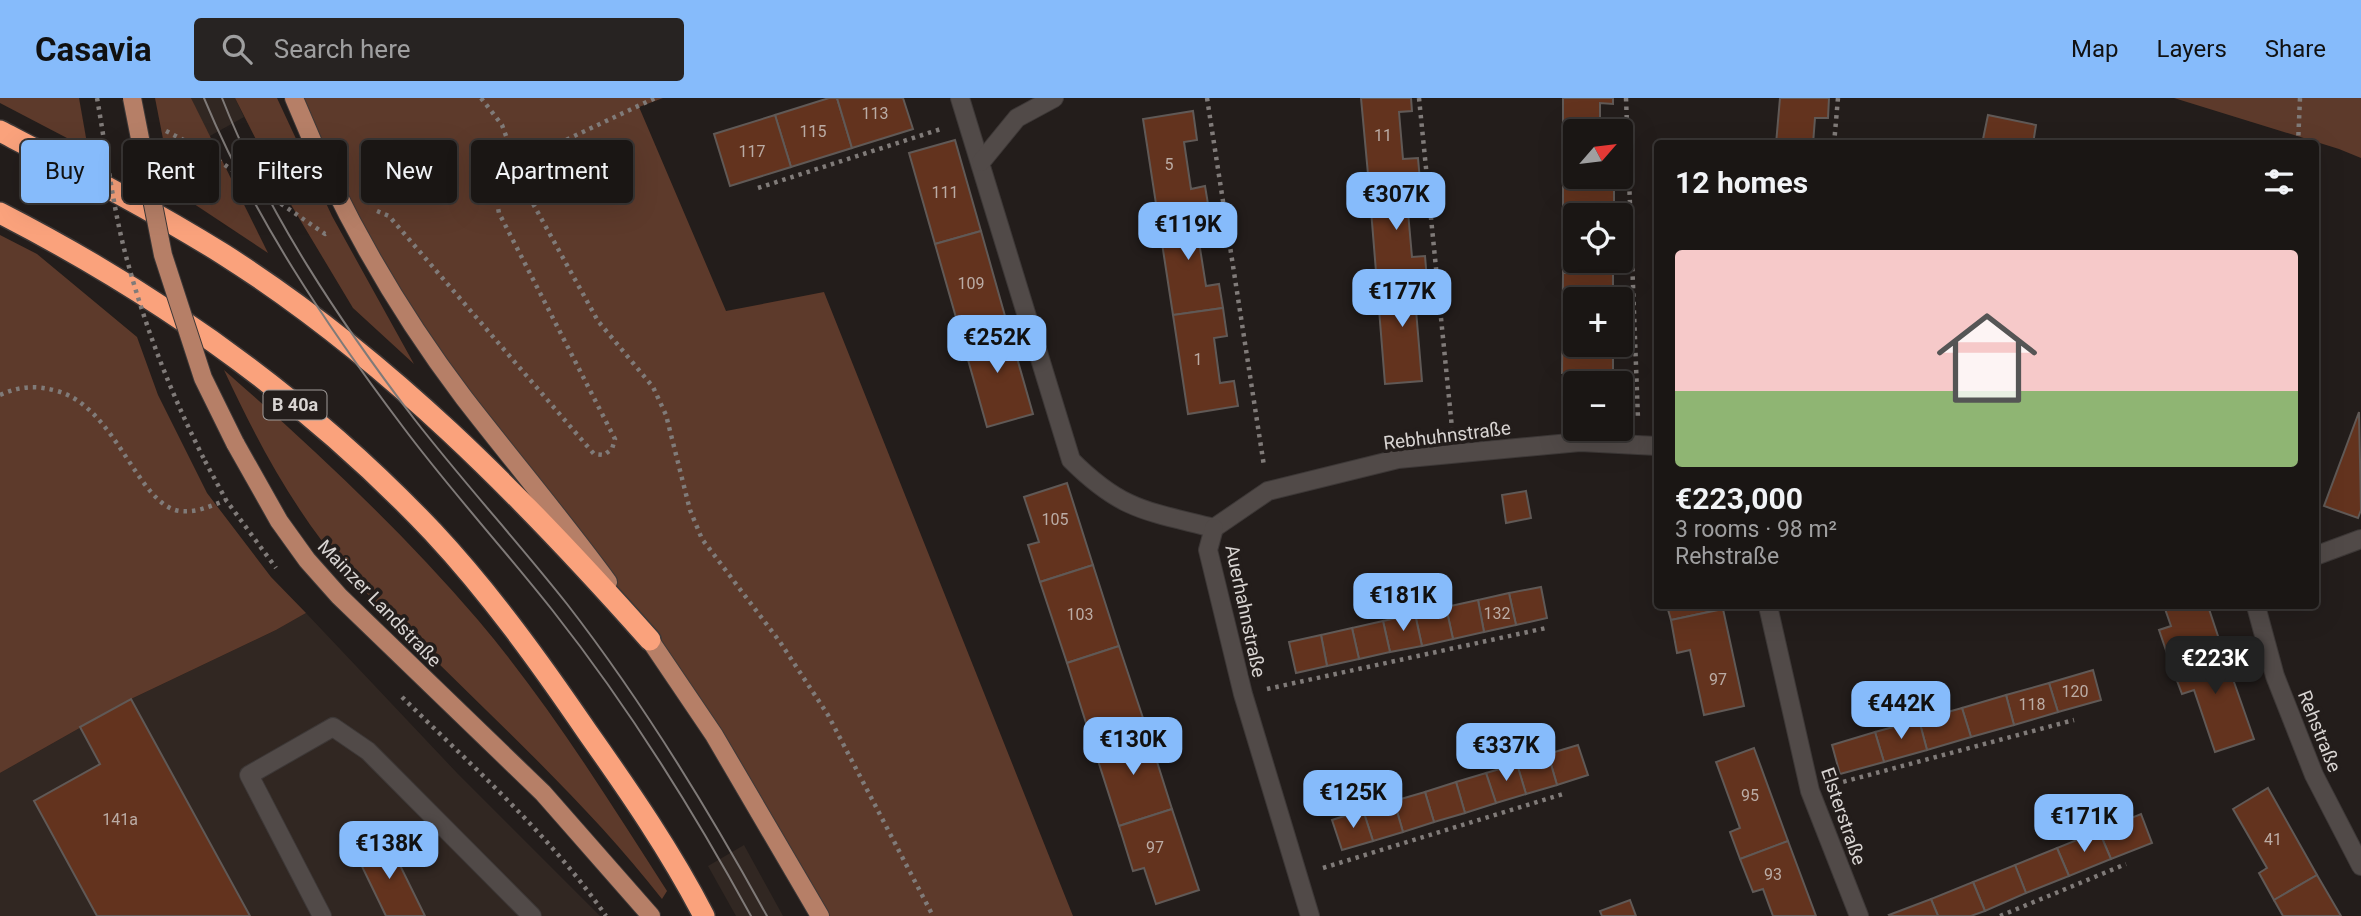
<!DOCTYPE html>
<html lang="en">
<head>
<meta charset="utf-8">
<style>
  :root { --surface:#1a1614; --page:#272322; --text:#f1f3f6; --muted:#9f9fa0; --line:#383534; --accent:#86bbfb }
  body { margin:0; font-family:Roboto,sans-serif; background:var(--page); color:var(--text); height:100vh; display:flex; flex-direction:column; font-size:26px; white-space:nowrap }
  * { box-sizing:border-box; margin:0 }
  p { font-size:23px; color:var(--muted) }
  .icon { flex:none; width:38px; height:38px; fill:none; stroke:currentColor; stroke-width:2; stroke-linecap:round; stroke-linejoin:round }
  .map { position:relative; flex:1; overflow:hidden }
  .side { position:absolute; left:1654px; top:42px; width:665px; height:469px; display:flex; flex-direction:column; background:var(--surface); border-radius:7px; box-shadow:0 7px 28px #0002,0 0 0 2px var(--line) }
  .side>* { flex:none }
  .top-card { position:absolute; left:21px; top:42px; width:665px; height:63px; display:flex; gap:14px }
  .needle { width:46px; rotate:62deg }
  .buttons { position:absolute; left:1563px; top:21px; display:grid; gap:14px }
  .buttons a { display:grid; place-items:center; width:70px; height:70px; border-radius:7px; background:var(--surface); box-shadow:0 7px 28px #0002,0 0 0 2px var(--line); font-size:35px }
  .price { position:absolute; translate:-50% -60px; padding:0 16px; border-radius:14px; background:var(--accent); color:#111; font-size:23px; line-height:46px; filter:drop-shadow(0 2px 4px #0008) }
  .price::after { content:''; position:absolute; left:50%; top:42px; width:21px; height:16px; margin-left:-10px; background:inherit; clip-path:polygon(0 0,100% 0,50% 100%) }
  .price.current { background:#222; color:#fff }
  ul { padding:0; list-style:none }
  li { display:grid; align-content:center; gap:14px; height:371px; padding:0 21px }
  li+li { border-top:2px solid var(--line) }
  li span { display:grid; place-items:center; height:217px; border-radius:7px; color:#555 }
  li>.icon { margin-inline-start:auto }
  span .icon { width:126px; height:126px; fill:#fffc; stroke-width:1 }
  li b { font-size:30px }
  h2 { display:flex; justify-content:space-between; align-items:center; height:84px; padding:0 21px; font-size:30px }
  .pill { padding:0 24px; border-radius:7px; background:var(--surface); box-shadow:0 7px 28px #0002,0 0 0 2px var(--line); font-size:24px; line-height:63px }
  .pill.current { background:var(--accent); color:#111 }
  header { display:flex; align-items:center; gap:42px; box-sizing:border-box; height:98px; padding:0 35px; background:var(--accent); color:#111 }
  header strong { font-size:33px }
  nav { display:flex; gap:38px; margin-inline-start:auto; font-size:24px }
  .search { width:490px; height:63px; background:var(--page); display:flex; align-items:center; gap:18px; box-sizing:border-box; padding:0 24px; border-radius:7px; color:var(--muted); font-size:26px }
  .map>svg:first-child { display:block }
  .built { fill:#312722 }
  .green { fill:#5d3a2b }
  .building { fill:#63331e; stroke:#605956; stroke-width:2 }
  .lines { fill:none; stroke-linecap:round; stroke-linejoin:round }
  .minor-casing { stroke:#3d3837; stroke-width:20 }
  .major-casing { stroke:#3d3837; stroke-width:20 }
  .highway-casing { stroke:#3d3837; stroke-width:24 }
  .path { stroke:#807b79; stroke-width:4.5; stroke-dasharray:3.5 5; stroke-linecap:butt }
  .minor { stroke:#514a48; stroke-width:18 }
  .major { stroke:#b67f67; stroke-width:18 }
  .highway { stroke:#faa27c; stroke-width:21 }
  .tram { stroke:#7f7a78; stroke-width:2 }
  .major-bridge-casing { stroke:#3d3837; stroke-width:20; stroke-linecap:butt }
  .path-bridge { stroke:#807b79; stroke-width:4.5; stroke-dasharray:3.5 5; stroke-linecap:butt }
  .major-bridge { stroke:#b67f67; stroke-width:18 }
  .labels { text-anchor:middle; stroke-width:7; stroke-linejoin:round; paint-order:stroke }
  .number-label { font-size:16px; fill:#bbaca5 }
  .shield { fill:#231d1b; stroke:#a29d9b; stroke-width:2 }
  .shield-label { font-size:18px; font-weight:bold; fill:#d8d4d2 }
  .street-label { font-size:19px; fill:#d8d4d2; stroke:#231d1b }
</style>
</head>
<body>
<header>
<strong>Casavia</strong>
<div class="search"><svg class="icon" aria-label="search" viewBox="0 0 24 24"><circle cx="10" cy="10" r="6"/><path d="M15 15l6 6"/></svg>Search here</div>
<nav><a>Map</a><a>Layers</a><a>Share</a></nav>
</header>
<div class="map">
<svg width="2361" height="818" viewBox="0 0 2361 818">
  <rect width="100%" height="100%" fill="#231d1b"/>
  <g class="built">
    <polygon points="191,0 235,0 244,19 208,39"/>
    <polygon points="306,515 458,676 600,818 0,818 0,675 131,601 276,532"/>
    <polygon points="744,747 783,818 736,818 708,768"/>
  </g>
  <g class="green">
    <polygon points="0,0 79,0 88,51 0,5"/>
    <polygon points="155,0 191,0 268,155 173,92"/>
    <polygon points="235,0 277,0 332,118 414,266 353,210 278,85"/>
    <polygon points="294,0 663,0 639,9 726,213 824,194 1073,818 820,818 715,637 408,219"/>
    <polygon points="2174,0 2361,0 2361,60 2339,51"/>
    <polygon points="0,137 37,156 137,239 158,297 207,395 271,479 306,515 276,532 131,601 0,675"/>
    <path d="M224 272C314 351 400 431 478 522 549 606 608 701 667 793L662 801C594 714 513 639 435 562 396 524 354 486 322 443 282 390 252 332 224 272Z"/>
  </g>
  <g class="building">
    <polygon points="829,0 837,0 852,50 791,69 775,17"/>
    <polygon points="837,0 903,0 913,31 852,50"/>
    <polygon points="1361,0 1411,0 1412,13 1399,14 1403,61 1418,60 1420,83 1369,87"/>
    <polygon points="1563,0 1613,0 1613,6 1600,5 1600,33 1575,33 1575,76 1563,75"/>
    <polygon points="1780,0 1829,0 1828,20 1815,20 1813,46 1776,46"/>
    <polygon points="1193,13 1197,42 1184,44 1191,91 1205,88 1209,112 1158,119 1143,21"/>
    <polygon points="775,17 791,69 730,88 714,36"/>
    <polygon points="1988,17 2036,27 2033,46 1982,46"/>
    <polygon points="955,42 981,133 935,146 909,55"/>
    <polygon points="1563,75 1575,76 1575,79 1614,79 1614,106 1600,106 1600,117 1575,117 1575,163 1613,163 1613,175 1563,175"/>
    <polygon points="1420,83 1422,113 1408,114 1412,159 1425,158 1427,182 1377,186 1369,87"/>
    <polygon points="1209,112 1213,141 1199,144 1206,188 1219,186 1223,210 1173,217 1158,119"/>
    <polygon points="981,133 1007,225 961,237 935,146"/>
    <polygon points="1563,175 1613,175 1613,201 1575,201 1575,247 1613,249 1613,275 1562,275"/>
    <polygon points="1427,182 1430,211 1416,212 1422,283 1385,286 1377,186"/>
    <polygon points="1223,210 1227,238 1214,240 1220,285 1234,283 1238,308 1188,316 1173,217"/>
    <polygon points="1007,225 1033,316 987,329 961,237"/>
    <polygon points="2359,314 2361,412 2358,420 2324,408"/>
    <polygon points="1067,385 1093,467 1040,484 1028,447 1039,444 1024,399"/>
    <polygon points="1526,393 1531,420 1506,425 1502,397"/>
    <polygon points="1093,467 1119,548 1067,565 1040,484"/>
    <polygon points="1541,489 1547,520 1516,527 1509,495"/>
    <polygon points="1509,495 1516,527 1484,534 1478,502"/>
    <polygon points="1478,502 1484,534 1453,541 1446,509"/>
    <polygon points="1667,508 1723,508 1723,511 1671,522"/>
    <polygon points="2164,508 2208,508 2221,547 2170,564 2159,532 2171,528"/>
    <polygon points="1446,509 1453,541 1422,548 1415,516"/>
    <polygon points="1723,511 1744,608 1704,617 1690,552 1677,555 1671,522"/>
    <polygon points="1415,516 1422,548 1390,554 1383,523"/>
    <polygon points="1383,523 1390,554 1359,561 1352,530"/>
    <polygon points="1352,530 1359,561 1327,568 1321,537"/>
    <polygon points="1321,537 1327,568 1296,575 1289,544"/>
    <polygon points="2221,547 2254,641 2215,654 2194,592 2182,596 2170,564"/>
    <polygon points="1119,548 1146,629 1093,647 1067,565"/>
    <polygon points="2093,572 2101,602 2058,614 2049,585"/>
    <polygon points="2049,585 2058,614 2014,627 2006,597"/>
    <polygon points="2006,597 2014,627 1971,639 1962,610"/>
    <polygon points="131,601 250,818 97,818 34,703 100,666 80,629"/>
    <polygon points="1962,610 1971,639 1927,652 1919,622"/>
    <polygon points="1919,622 1927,652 1884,664 1875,634"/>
    <polygon points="1146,629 1172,711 1119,728 1093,647"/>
    <polygon points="1875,634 1884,664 1840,676 1832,647"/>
    <polygon points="1578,647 1588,677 1557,687 1548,656"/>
    <polygon points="1754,650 1788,743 1740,761 1730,734 1740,730 1716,664"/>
    <polygon points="1548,656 1557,687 1526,696 1517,666"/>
    <polygon points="1517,666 1526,696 1496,705 1486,675"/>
    <polygon points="1486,675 1496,705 1465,715 1456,684"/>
    <polygon points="1456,684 1465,715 1434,724 1425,694"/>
    <polygon points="2268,690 2317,777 2274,802 2259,775 2267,770 2233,711"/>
    <polygon points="1425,694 1434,724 1403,734 1394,703"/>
    <polygon points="1394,703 1403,734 1373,743 1363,712"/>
    <polygon points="1172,711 1199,792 1156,806 1144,770 1133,773 1119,728"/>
    <polygon points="1363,712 1373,743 1342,752 1332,722"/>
    <polygon points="2141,716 2152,745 2111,761 2099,733"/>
    <polygon points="2099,733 2111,761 2069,778 2057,750"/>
    <polygon points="387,741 425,818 386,818 356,756"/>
    <polygon points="1788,743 1816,818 1773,818 1763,791 1753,794 1740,761"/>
    <polygon points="2057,750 2069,778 2026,795 2015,767"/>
    <polygon points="2015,767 2026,795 1985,813 1973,784"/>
    <polygon points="2317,777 2341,818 2283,818 2274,802"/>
    <polygon points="1973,784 1985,813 1971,818 1938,818 1931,801"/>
    <polygon points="1931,801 1938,818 1890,818 1889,817"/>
    <polygon points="1630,802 1636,818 1602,818 1600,813"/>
  </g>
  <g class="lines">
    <defs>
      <g id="minor">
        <path d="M960 0 1071 362C1122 413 1147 413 1214 430"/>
        <polyline points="981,64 1017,20 1054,0"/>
        <polyline points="1214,430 1268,393 1398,361 1580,344 1657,348"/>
        <polyline points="1214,430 1208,452 1243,596 1310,818"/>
        <polyline points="2315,458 2361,441"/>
        <polyline points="1768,508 1810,693 1859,818"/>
        <polyline points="2256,508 2275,578 2314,677 2361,768"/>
        <polyline points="322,818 249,677 333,629 368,653 532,818"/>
      </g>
      <g id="major">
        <path d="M294 0C337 106 395 209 464 300 512 362 562 421 608 484"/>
        <polyline points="235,345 279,423 307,462 339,498 543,695 651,818"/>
        <polyline points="643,532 714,637 820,818"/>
      </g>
      <g id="highway">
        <path d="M0 33C75 72 151 111 223 156 387 260 522 398 650 542"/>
        <path d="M0 115C160 197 309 303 433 434 490 495 541 566 588 635 629 693 671 754 704 818"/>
      </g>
    </defs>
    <use href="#minor" class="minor-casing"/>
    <use href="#major" class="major-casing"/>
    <use href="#highway" class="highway-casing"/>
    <g class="path">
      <polyline points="481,0 502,27 526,93 598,223 653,289 666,317 690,412 702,441 780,544 828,617 933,818"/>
      <polyline points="1207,0 1264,368"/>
      <polyline points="1419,0 1452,330"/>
      <polyline points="1626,0 1638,321"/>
      <polyline points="166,33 203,52 325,136 329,134"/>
      <polyline points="1834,46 1838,0"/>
      <polyline points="2046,46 2046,42"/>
      <polyline points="2298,46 2300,0"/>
      <polyline points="758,90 944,30"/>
      <path d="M377 113 389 118 594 356 604 357 612 351 615 341 499 115C494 92 501 82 517 65L655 0"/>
      <path d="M0 297C20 288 36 287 57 293 116 309 138 408 180 413 196 415 211 408 226 402"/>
      <polyline points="205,363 226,402 276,470"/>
      <polyline points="1267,591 1546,530"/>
      <path d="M402 599C472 668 550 737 606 818"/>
      <polyline points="1835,686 2074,622"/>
      <polyline points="1323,770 1563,696"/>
      <polyline points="2000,818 2126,766"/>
    </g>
    <use href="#minor" class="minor"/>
    <use href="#major" class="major"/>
    <use href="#highway" class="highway"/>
    <g class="tram">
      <path d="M204 0C253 118 326 227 403 329 450 392 504 451 553 513 628 608 693 712 751 818"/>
      <path d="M222 0C267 115 340 224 415 322 464 385 518 444 567 506 643 604 707 709 767 818"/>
    </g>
    <defs>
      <polyline id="major-bridge" points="132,0 163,157 203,280 235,345"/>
    </defs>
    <use href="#major-bridge" class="major-bridge-casing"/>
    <path class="path-bridge" d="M97 0C107 56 113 114 129 169 148 237 173 300 205 363"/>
    <use href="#major-bridge" class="major-bridge"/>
  </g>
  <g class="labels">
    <g class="number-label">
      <text x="875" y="21">113</text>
      <text x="813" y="39">115</text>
      <text x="1383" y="43">11</text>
      <text x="752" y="59">117</text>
      <text x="1169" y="72">5</text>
      <text x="945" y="100">111</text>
      <text x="971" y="191">109</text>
      <text x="1198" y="267">1</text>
      <text x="1055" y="427">105</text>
      <text x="1497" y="521">132</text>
      <text x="1080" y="522">103</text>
      <text x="1718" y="587">97</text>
      <text x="2075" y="599">120</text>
      <text x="2032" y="612">118</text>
      <text x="1750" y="703">95</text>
      <text x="120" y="727">141a</text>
      <text x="2273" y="747">41</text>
      <text x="1155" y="755">97</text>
      <text x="1773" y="782">93</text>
    </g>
    <rect class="shield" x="263.5" y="292.5" width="63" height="29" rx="5"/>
    <g class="shield-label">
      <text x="295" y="313">B 40a</text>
    </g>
    <g class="street-label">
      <text transform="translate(1447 337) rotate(-7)" y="7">Rebhuhnstraße</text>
      <text transform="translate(380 505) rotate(46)" y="7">Mainzer Landstraße</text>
      <text transform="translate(1246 513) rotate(78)" y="7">Auerhahnstraße</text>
      <text transform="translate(2320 633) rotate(68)" y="7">Rehstraße</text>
      <text transform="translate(1844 718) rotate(71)" y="7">Elsterstraße</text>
    </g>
  </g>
</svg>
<div class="buttons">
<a><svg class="needle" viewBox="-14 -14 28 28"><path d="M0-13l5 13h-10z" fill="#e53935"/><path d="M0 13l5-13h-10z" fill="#9f9fa0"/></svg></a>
<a><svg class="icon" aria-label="locate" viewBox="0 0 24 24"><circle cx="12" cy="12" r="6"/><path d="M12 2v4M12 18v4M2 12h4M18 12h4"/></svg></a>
<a>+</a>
<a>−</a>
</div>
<b class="price" style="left:1396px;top:134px">€307K</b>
<b class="price" style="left:1188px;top:164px">€119K</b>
<b class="price" style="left:1402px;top:231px">€177K</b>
<b class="price" style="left:997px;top:277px">€252K</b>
<b class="price" style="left:1403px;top:535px">€181K</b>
<b class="price current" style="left:2215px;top:598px">€223K</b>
<b class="price" style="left:1901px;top:643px">€442K</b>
<b class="price" style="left:1133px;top:679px">€130K</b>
<b class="price" style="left:1506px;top:685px">€337K</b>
<b class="price" style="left:1353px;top:732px">€125K</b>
<b class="price" style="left:2084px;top:756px">€171K</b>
<b class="price" style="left:389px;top:783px">€138K</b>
<div class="top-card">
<a class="pill current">Buy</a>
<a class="pill">Rent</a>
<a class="pill">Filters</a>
<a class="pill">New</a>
<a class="pill">Apartment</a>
</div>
<section class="side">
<h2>12 homes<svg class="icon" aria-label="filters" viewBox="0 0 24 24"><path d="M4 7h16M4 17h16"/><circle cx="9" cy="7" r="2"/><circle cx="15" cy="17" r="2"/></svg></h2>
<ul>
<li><span style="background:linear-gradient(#f6c9c9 65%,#8fb573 0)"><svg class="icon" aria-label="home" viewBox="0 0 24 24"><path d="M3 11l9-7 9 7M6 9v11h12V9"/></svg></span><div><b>€223,000</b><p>3 rooms · 98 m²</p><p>Rehstraße</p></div></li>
</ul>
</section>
</div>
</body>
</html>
